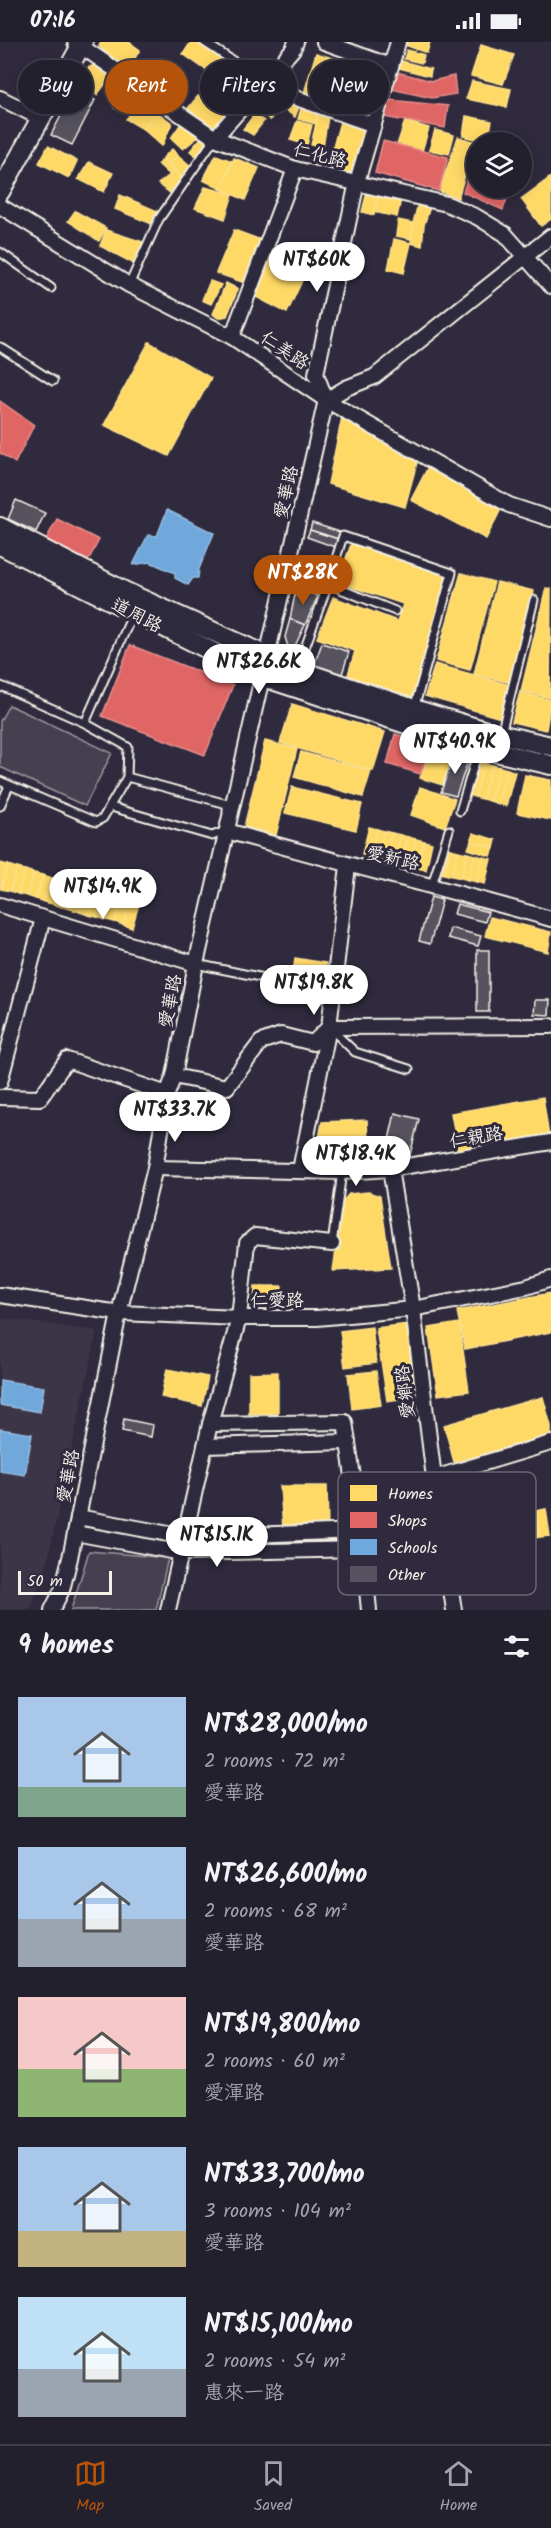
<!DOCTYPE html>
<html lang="en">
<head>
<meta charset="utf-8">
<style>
  :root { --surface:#23202e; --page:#2b2836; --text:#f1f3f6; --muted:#a3a3aa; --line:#403e4a; --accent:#b45309 }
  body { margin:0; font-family:Kalam,"LXGW WenKai TC",sans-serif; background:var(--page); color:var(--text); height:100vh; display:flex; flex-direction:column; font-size:22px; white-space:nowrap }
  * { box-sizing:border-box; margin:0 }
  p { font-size:20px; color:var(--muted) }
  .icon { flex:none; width:33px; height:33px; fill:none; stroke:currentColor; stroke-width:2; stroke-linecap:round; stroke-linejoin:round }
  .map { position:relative; height:1568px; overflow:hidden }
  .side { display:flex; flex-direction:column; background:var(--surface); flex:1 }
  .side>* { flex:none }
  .guide { position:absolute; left:18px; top:18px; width:516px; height:54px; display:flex; gap:12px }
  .controls { position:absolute; left:466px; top:90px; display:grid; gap:12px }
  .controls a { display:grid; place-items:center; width:66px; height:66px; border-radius:50%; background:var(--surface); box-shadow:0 3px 15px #0003,0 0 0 2px var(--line); font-size:30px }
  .scale { position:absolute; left:18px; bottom:15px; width:94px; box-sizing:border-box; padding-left:6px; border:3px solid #f4f1e8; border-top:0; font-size:16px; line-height:21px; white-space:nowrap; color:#f4f1e8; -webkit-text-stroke:4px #2f2a3d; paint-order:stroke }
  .price { position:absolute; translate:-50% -51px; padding:0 14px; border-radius:21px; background:#fff; color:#222; font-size:20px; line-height:39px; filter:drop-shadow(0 2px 3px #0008) }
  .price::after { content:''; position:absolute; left:50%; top:36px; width:18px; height:14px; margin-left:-9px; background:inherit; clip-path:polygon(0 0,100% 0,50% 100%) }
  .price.active { background:var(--accent); color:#fff }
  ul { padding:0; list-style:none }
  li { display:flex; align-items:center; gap:18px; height:150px; padding:0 18px }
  li span { display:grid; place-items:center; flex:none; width:168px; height:120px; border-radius:0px; color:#555 }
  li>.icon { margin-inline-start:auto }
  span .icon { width:72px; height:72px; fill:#fffc; stroke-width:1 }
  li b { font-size:26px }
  h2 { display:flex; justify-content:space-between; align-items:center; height:72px; padding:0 18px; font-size:26px }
  .tag { padding:0 21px; border-radius:27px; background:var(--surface); box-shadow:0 3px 15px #0003,0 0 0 2px var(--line); font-size:21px; line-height:54px }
  .tag.active { background:var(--accent); color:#fff }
  .status { display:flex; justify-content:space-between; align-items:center; height:42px; padding:0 30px; background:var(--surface); direction:ltr }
  .status svg { height:16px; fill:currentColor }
  .tab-bar { display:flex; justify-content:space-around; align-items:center; height:84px; border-top:2px solid var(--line); background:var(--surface); font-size:16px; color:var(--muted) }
  .tab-bar a { display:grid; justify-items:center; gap:3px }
  .tab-bar .active { color:var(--accent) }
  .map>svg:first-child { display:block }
  .built { fill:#3b3647 }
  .green { fill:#454050; stroke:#9c989c; stroke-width:1.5 }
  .homes { fill:#ffd966; stroke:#fce08d; stroke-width:1.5 }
  .shops { fill:#e06666; stroke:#e6908d; stroke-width:1.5 }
  .schools { fill:#6fa8dc; stroke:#97bee0; stroke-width:1.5 }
  .building { fill:#56525f; stroke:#f4f1e8; stroke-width:1.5 }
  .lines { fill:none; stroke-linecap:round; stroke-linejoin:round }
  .lane-casing { stroke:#f4f1e8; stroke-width:11 }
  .street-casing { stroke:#f4f1e8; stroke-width:18 }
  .secondary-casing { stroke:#f4f1e8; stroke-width:22 }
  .lane { stroke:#2f2a3d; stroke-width:7 }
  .street { stroke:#2f2a3d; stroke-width:14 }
  .secondary { stroke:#2f2a3d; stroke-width:18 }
  .labels { text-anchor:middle; stroke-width:6; stroke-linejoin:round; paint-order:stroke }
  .street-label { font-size:18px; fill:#f4f1e8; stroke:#2f2a3d }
  .key { fill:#2f2a3d; stroke:#6a6670; stroke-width:1.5 }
  .key-label { font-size:16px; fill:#f4f1e8 }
</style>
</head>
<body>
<div class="status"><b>07:16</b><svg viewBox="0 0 49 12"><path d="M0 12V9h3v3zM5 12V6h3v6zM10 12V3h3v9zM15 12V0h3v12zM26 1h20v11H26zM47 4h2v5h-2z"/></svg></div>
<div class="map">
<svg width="551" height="1568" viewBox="0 0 551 1568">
  <rect width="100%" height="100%" fill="#2f2a3d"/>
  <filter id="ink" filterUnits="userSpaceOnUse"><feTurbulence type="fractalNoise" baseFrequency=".0167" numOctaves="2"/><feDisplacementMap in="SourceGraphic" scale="12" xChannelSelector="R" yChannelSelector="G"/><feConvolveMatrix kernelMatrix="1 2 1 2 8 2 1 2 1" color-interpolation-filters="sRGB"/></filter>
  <g filter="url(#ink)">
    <polygon class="built" points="0,1276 97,1289 46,1526 30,1568 0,1568"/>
    <g class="green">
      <polygon points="9,663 112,711 85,764 0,725 0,679"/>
      <polygon points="89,1509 168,1516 156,1568 71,1568"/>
    </g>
    <g class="homes">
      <polygon points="101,0 129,0 140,8 127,29 99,4"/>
      <polygon points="191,0 196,0 223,18 213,33 183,12"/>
      <polygon points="406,0 430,0 427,11 405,3"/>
      <polygon points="481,3 514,13 503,42 471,34"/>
      <polygon points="407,8 424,13 422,21 404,17"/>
      <polygon points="316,11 379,30 366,73 303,54"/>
      <polygon points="402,19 431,27 430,34 399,26"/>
      <polygon points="229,20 256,40 249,48 246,48 239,56 238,54 233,62 235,67 229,74 200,53"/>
      <polygon points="94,23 110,36 97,53 79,41 85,27"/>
      <polygon points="472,39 511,47 507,65 466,57"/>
      <polygon points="124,48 133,54 124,71 114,66"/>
      <polygon points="198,54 229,74 213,90 184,71"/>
      <polygon points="267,56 278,65 270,78 258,68"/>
      <polygon points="292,56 300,62 295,75 284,67"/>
      <polygon points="142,59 157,70 143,87 126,77"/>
      <polygon points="302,63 317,66 316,82 298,77"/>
      <polygon points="157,70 172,81 162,104 143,87"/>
      <polygon points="254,73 264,79 253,93 243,87"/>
      <polygon points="318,73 328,75 323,105 311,103"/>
      <polygon points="466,74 492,79 488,100 463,94"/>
      <polygon points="341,76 367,83 354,134 327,127"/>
      <polygon points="297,79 312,83 307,103 290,98"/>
      <polygon points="405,79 429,86 422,109 397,103"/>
      <polygon points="182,80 199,94 183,107 171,96"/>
      <polygon points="435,88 454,93 449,112 429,108"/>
      <polygon points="205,91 212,96 198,116 190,109"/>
      <polygon points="458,95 475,100 458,156 439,149"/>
      <polygon points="48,104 77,119 69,136 39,121"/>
      <polygon points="172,107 178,113 170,122 163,116"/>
      <polygon points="178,113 192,125 182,136 170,122"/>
      <polygon points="216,113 232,119 221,147 203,138"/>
      <polygon points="234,116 259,126 245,158 221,147"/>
      <polygon points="163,117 175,128 170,133 158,122"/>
      <polygon points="89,120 113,131 104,150 78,137"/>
      <polygon points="175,129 181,136 170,151 158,142"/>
      <polygon points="551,135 551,177 541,184 521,157"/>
      <polygon points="205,145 233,152 225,177 195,166"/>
      <polygon points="368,146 380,149 374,173 362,170"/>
      <polygon points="380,149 402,153 397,175 374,170"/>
      <polygon points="120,153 157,169 152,182 115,167"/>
      <polygon points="419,158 431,162 424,183 422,204 411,201 413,181"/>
      <polygon points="75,169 106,186 99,199 68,179"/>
      <polygon points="398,178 413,181 411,197 396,194"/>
      <polygon points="106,188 143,200 136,223 100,204"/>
      <polygon points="234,188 261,198 245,241 216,231"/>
      <polygon points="394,197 411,201 404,231 388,227"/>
      <polygon points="270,213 308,226 287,271 254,254"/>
      <polygon points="210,239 221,243 211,262 202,258"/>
      <polygon points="226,241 238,247 227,274 218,276 213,272"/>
      <polygon points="149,300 211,336 169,414 104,383"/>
      <polygon points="342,375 367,385 367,392 382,395 381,401 400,405 401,412 418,417 405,465 328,442"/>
      <polygon points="428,425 503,463 486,497 411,458"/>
      <polygon points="352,500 448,533 412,655 347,636 355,609 317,596 333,555 397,579 403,562 337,540"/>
      <polygon points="461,531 494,540 470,628 436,619"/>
      <polygon points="497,540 534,549 511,641 474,632"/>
      <polygon points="546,546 551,547 550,656 521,649"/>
      <polygon points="435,622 510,643 501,676 425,654"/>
      <polygon points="520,650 551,658 546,688 512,680"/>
      <polygon points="292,662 385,690 373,729 280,701"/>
      <polygon points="265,699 297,707 276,793 244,785"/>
      <polygon points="431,704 453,711 443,743 420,736"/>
      <polygon points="301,710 371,729 363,755 294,735"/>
      <polygon points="476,719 484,721 475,755 467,753"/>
      <polygon points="484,721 492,723 482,757 475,755"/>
      <polygon points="492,723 500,725 490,759 482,757"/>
      <polygon points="500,725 507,727 498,762 490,759"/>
      <polygon points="507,727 515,730 506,764 498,762"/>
      <polygon points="525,733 551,738 551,778 517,771"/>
      <polygon points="292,745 362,762 356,788 285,771"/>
      <polygon points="420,745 455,757 445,785 411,773"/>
      <polygon points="369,785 377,787 370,814 362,812"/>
      <polygon points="377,787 384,789 378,816 370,814"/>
      <polygon points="384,789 392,791 386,818 378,816"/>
      <polygon points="392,791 401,793 394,820 386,818"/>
      <polygon points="473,791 496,798 494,806 471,799"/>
      <polygon points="401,793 408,795 402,822 394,820"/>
      <polygon points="408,795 416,797 410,824 402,822"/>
      <polygon points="416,797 424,799 417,826 410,824"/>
      <polygon points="424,799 432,801 426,828 417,826"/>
      <polygon points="471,799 494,806 491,814 468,807"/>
      <polygon points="442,805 451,807 444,832 436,831"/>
      <polygon points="451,807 458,809 452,834 444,832"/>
      <polygon points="458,809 467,811 461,836 452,834"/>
      <polygon points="467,811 475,813 468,838 461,836"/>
      <polygon points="475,813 483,815 477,840 468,838"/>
      <polygon points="483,815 491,817 485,842 477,840"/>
      <polygon points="0,821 8,823 1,847 0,846"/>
      <polygon points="8,823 17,826 10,849 1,847"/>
      <polygon points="17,826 25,828 18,852 10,849"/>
      <polygon points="25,828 34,831 27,854 18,852"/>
      <polygon points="34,831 43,833 36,857 27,854"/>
      <polygon points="43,833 52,836 44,860 36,857"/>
      <polygon points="52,836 60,838 53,862 44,860"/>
      <polygon points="60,838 69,841 62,865 53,862"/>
      <polygon points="69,841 78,844 71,867 62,865"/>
      <polygon points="78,844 87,846 80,870 71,867"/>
      <polygon points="87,846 95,849 88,873 80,870"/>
      <polygon points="95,849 104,851 97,875 88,873"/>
      <polygon points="104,851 113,854 106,878 97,875"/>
      <polygon points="113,854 122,857 115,880 106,878"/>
      <polygon points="122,857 131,859 123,883 115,880"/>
      <polygon points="131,859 139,862 132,886 123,883"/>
      <polygon points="490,875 551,890 548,910 485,894"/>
      <polygon points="295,916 326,921 325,928 294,924"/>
      <polygon points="294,924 325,928 324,936 293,931"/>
      <polygon points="293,931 324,936 322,943 292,938"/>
      <polygon points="292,938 322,943 321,951 290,946"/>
      <polygon points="290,946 321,951 320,958 289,954"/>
      <polygon points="543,1055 549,1095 458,1110 451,1071"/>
      <polygon points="367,1078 369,1121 324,1125 318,1120 316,1114 322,1080"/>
      <polygon points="368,1150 380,1154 391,1226 333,1229 343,1159 349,1152"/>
      <polygon points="255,1244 282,1244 282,1266 254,1266"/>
      <polygon points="551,1251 551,1290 465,1307 457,1269"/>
      <polygon points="459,1281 469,1349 438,1353 428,1286"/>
      <polygon points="408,1282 419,1354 387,1359 376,1286"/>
      <polygon points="372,1285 376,1321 345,1325 340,1289"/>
      <polygon points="167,1327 208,1335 202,1364 161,1355"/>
      <polygon points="376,1329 381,1363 352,1367 348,1332"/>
      <polygon points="278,1330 278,1371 249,1372 249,1331"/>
      <polygon points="543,1355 551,1384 551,1393 454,1420 444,1383"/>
      <polygon points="280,1444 327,1444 328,1485 283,1487"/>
      <polygon points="546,1467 550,1494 540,1495 535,1469"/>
      <polygon points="535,1469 540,1495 530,1497 525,1470"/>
    </g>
    <g class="shops">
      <polygon points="397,30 432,39 454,34 456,52 432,56 391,47"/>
      <polygon points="390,58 448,64 445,86 383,75"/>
      <polygon points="383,99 448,115 439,149 375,131"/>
      <polygon points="477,108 477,146 511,146 503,168 463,150"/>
      <polygon points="0,359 34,383 15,421 0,411"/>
      <polygon points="57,477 99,498 88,519 46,498"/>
      <polygon points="130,603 233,643 205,713 102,674"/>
      <polygon points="395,692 429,702 421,732 387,722"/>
    </g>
    <g class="schools">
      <polygon points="167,468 214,491 199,527 198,536 193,536 188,543 175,536 175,531 150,520 133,523 148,493 157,494"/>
      <polygon points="0,1338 44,1345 40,1370 0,1363"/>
      <polygon points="0,1387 32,1392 25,1433 0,1429"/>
    </g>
    <g class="building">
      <polygon points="75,47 95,58 72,103 51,93"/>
      <polygon points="16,458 45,471 36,490 8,477"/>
      <polygon points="312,481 340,490 338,497 310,488"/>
      <polygon points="310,488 338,497 335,505 307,495"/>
      <polygon points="302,519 331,525 318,554 296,547"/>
      <polygon points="296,547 318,554 305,583 290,577"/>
      <polygon points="290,577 305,583 293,608 288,605 285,595"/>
      <polygon points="322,601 349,610 342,632 314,623"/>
      <polygon points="454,711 469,716 456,754 441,750"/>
      <polygon points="431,855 442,858 430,902 419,899"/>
      <polygon points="457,862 488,870 485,880 454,872"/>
      <polygon points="450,886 481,894 478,904 448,896"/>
      <rect x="477" y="908" width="12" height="62"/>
      <polygon points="535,958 550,958 549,973 534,972"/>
      <polygon points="395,1071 419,1077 409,1117 386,1111"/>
      <polygon points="124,1377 153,1383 151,1395 122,1389"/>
    </g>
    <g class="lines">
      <defs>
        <g id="lane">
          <polyline points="204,0 264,39"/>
          <polyline points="0,210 51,246"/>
          <polyline points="129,243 159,177 215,96"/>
          <polyline points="0,305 53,339"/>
          <polyline points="328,542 343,494 452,531 414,667"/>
          <polyline points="298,625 328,542 395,569"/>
          <polyline points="0,646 1,644 85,681 128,705 127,735 103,776 96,780 0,739"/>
          <polyline points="85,681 133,571"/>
          <polyline points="501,692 534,558"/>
          <polyline points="127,735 227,762 227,770"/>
          <polyline points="0,764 9,744"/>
          <polyline points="111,765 212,794 226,789"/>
          <polyline points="460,769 479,706"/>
          <polyline points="432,843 449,788"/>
          <polyline points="196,922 274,938"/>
          <polyline points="331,987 355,1010 409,1027"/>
          <polyline points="332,1202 342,1130"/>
        </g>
        <g id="street">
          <polyline points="75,0 215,96 295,127 447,162 477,175 505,192 551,244"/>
          <polyline points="324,0 391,24"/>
          <polyline points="264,39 296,56 374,83"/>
          <polyline points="0,56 40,76"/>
          <polyline points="215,96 293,7 296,0"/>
          <polyline points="0,164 129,243 232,295 326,358 509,463 551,477"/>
          <polyline points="232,295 295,127"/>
          <polyline points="326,358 316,332 357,140 398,0"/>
          <polyline points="326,358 346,346 374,335 551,194"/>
          <path d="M227 789C335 820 443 846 551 877"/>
          <polyline points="0,863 196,922"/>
          <polyline points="174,1034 227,1045 261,1000 281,993 313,1001 329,985 551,984"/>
          <polyline points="0,1040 43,876"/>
          <polyline points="0,1055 40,1056 67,1018 167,1052"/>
          <polyline points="155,1126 342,1130 390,1127 551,1100"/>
          <polyline points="390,1127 413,1267 434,1436 454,1568"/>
          <polyline points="300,1128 329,985 348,824"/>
          <polyline points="0,1253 119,1271 239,1276 317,1276 413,1267 526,1245 551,1237"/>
          <polyline points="210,1382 345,1380 361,1489 369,1568"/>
          <polyline points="205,1404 347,1400"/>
          <polyline points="434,1436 551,1401"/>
          <polyline points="78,1475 185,1495 361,1489"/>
          <polyline points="75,1491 182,1511 363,1507"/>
          <polyline points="52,1568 62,1548 70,1516 119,1271 155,1126 167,1052 174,1034 196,922 326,358"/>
          <polyline points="168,1568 210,1382 239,1276 247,1201 255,1194 332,1202"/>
        </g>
        <g id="secondary">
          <polyline points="0,150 83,0"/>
          <polyline points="0,485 126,550 298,628 414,667 490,690 551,704"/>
          <polyline points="0,503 263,635 479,706 551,723"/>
        </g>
      </defs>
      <use href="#lane" class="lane-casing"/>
      <use href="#street" class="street-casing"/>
      <use href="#secondary" class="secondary-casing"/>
      <use href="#lane" class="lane"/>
      <use href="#street" class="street"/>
      <use href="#secondary" class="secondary"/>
    </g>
  </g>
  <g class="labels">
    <g class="street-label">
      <text transform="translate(320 113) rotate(14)" y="6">仁化路</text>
      <text transform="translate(285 308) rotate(34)" y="6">仁美路</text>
      <text transform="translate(286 450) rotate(-77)" y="6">愛華路</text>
      <text transform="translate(137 573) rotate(27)" y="6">道周路</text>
      <text transform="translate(393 816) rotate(13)" y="6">愛新路</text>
      <text transform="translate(170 959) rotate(-79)" y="6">愛華路</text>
      <text transform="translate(476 1095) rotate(-9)" y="6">仁親路</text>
      <text x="277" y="1264">仁愛路</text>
      <text transform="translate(405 1350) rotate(-97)" y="6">愛鄉路</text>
      <text transform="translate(68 1434) rotate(-79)" y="6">愛華路</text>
    </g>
  </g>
  <rect x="338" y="1430" width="198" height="123" rx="9" class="key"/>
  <rect x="350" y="1443" width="27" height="16" fill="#ffd966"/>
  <rect x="350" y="1470" width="27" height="16" fill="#e06666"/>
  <rect x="350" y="1497" width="27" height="16" fill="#6fa8dc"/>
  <rect x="350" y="1524" width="27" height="16" fill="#56525f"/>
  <g class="key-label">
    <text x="388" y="1457">Homes</text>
    <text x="388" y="1484">Shops</text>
    <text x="388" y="1511">Schools</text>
    <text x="388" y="1538">Other</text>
  </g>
</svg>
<div class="controls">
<a><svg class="icon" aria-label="layers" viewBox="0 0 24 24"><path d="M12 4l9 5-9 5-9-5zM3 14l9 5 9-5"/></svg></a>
</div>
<div class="scale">50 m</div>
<b class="price" style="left:317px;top:251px">NT$60K</b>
<b class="price active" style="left:303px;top:564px">NT$28K</b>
<b class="price" style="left:259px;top:653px">NT$26.6K</b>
<b class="price" style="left:455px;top:733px">NT$40.9K</b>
<b class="price" style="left:103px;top:878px">NT$14.9K</b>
<b class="price" style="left:314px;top:974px">NT$19.8K</b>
<b class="price" style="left:175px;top:1101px">NT$33.7K</b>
<b class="price" style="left:356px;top:1145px">NT$18.4K</b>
<b class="price" style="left:217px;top:1526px">NT$15.1K</b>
<div class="guide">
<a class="tag">Buy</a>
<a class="tag active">Rent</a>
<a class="tag">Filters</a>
<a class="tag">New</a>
</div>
</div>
<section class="side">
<h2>9 homes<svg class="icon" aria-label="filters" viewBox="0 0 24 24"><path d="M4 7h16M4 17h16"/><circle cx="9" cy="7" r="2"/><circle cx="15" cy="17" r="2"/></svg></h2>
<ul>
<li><span style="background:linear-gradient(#a9c7e8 75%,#7fa58c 0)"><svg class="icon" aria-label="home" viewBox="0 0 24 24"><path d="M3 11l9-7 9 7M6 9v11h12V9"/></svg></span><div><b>NT$28,000/mo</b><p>2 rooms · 72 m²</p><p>愛華路</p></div></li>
<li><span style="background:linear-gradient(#a9c7e8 60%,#9aa5b1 0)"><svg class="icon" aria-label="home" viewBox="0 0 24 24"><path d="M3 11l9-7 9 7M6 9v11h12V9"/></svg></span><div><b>NT$26,600/mo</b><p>2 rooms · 68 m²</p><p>愛華路</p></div></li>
<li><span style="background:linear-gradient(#f6c9c9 60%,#8fb573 0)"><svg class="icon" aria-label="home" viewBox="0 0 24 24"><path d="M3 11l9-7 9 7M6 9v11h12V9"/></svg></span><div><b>NT$19,800/mo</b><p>2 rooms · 60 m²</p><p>愛渾路</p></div></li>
<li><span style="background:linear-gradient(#a9c7e8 70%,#c2b280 0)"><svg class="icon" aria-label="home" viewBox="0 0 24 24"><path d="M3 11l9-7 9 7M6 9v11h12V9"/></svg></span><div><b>NT$33,700/mo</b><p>3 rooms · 104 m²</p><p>愛華路</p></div></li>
<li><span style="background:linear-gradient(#bfe0f5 60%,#9aa5b1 0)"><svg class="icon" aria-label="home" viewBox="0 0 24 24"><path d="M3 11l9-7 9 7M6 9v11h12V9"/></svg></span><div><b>NT$15,100/mo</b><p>2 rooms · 54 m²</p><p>惠來一路</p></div></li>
</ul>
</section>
<nav class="tab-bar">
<a class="active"><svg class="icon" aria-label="map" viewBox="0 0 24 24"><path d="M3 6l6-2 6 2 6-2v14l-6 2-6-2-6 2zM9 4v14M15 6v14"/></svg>Map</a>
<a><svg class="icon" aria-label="saved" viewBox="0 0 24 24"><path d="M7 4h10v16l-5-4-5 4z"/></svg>Saved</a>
<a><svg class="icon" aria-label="home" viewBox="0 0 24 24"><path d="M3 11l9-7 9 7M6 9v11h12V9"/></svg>Home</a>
</nav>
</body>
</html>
